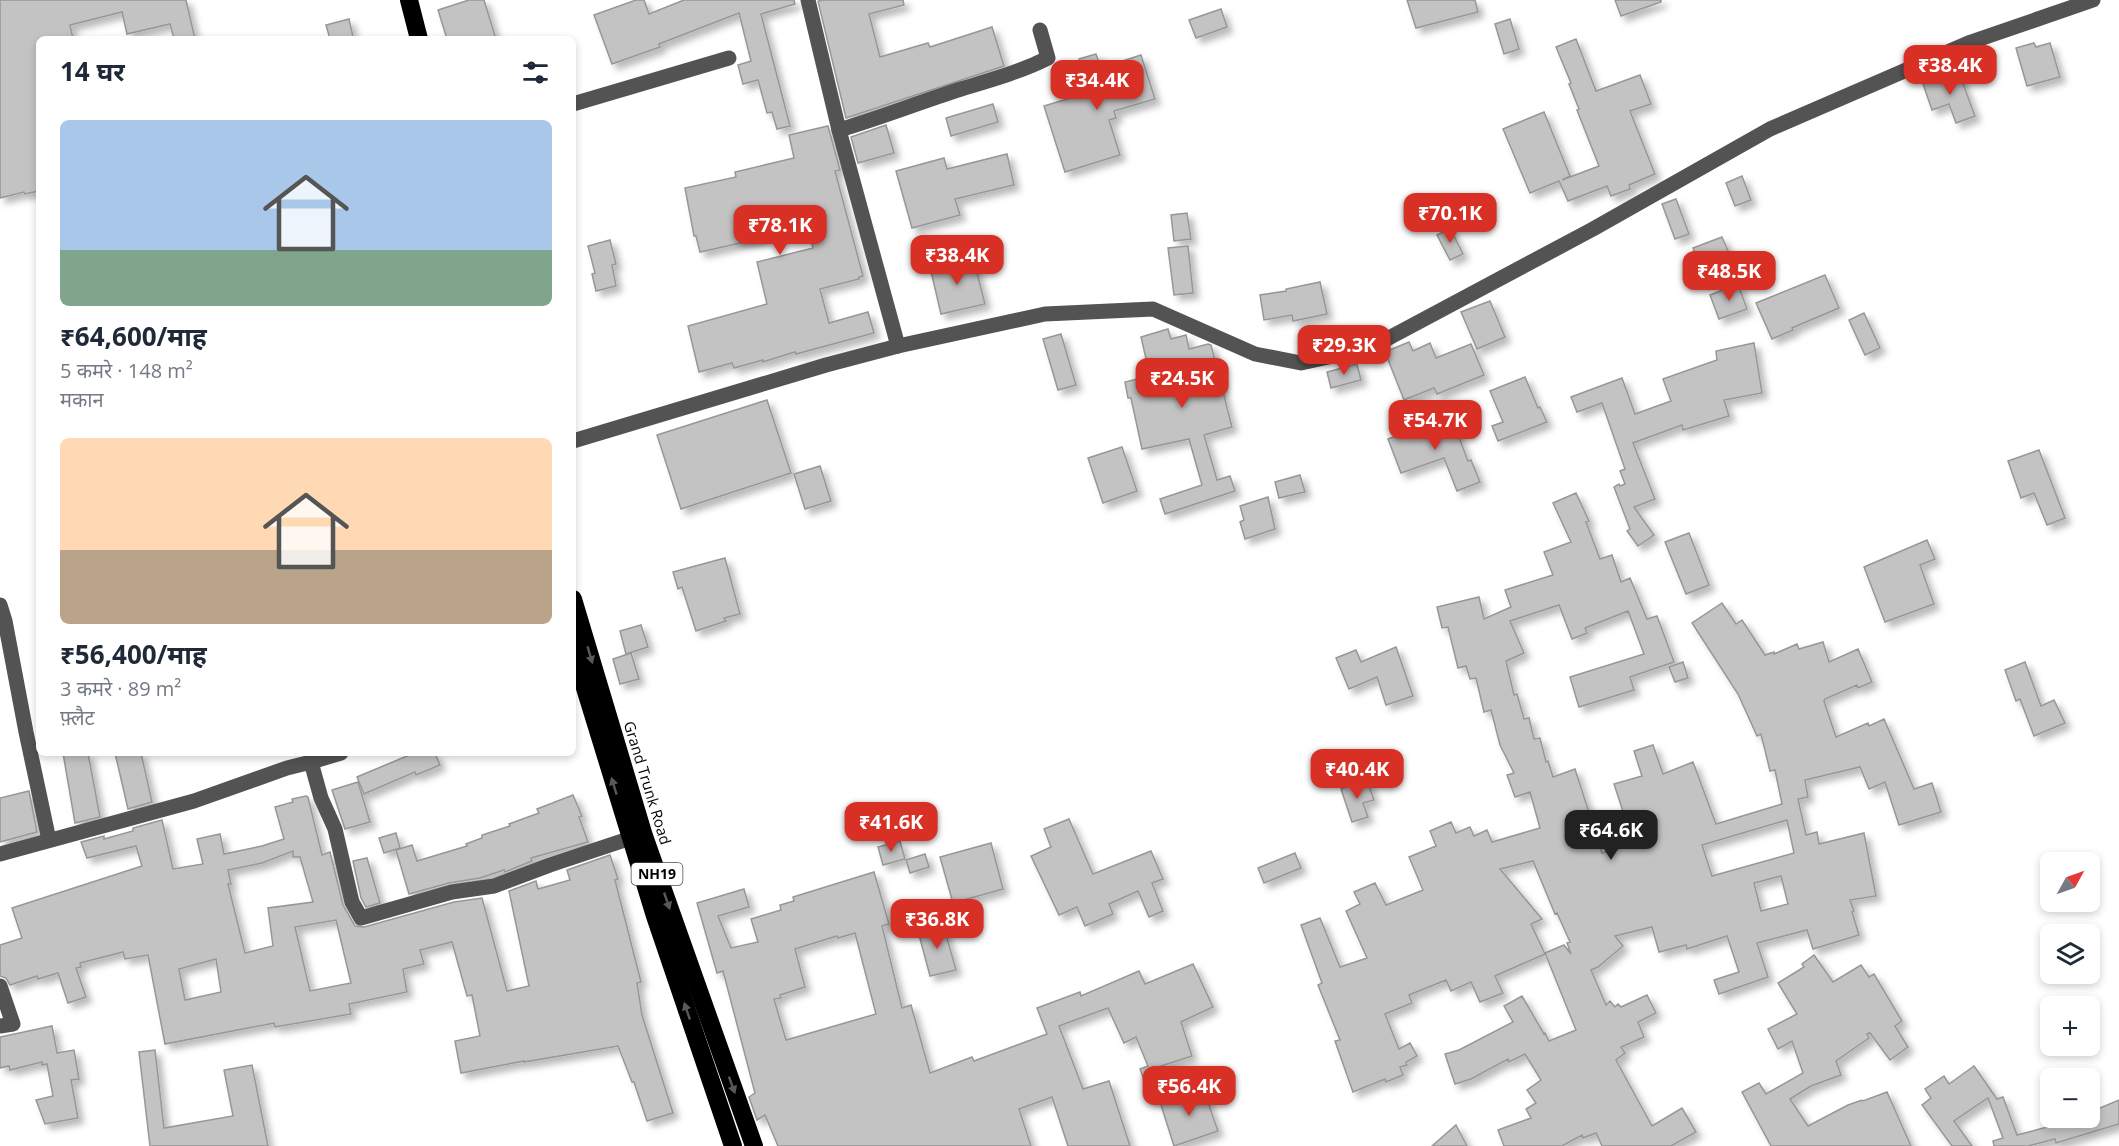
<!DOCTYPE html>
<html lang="hi">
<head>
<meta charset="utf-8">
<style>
  :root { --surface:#fff; --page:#f6f6f7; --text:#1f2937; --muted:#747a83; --accent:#d93025 }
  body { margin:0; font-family:"Open Sans","Noto Sans Devanagari",sans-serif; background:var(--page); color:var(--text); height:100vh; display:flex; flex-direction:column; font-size:22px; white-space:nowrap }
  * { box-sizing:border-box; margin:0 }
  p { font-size:20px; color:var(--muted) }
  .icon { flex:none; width:33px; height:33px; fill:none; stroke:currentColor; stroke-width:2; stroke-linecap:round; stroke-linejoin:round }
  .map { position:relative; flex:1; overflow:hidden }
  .details { position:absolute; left:36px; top:36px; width:540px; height:720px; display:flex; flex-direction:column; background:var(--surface); border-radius:9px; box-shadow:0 3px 9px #0003 }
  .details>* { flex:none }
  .needle { width:39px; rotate:50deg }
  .fabs { position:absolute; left:2040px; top:852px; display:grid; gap:12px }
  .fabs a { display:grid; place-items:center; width:60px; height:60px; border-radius:9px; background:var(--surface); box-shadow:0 3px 9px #0003; font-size:30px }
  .price { position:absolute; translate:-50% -51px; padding:0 14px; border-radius:12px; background:var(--accent); color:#fff; font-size:20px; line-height:39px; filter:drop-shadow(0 2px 3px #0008) }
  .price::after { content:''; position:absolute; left:50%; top:36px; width:18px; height:14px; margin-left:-9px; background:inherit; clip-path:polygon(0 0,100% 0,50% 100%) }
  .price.current { background:#222; color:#fff }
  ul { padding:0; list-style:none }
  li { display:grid; align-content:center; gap:12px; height:318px; padding:0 24px }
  li span { display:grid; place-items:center; height:186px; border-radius:9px; color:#555 }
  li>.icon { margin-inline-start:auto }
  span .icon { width:108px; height:108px; fill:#fffc; stroke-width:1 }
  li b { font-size:26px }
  h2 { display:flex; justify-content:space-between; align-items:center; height:72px; padding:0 24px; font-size:26px }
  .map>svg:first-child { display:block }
  .building { fill:#c3c3c3; stroke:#979797; stroke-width:1.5; fill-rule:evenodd; filter:url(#shadow) }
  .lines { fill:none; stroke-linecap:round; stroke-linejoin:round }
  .minor { stroke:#535353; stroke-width:15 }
  .highway { stroke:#000; stroke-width:18 }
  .oneway { fill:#595959 }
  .labels { text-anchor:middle; stroke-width:4.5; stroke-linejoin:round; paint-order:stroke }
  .shield { fill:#fff; stroke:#4c4c4c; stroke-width:1.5 }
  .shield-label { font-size:14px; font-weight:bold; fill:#000 }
  .street-label { font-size:15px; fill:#000; stroke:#fff }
</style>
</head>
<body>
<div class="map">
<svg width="2119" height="1146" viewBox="0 0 2119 1146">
  <defs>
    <filter id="shadow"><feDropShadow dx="5.5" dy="5.5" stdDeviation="3" flood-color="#0004"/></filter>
  </defs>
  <rect width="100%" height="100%" fill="#fff"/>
  <g class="building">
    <polygon points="0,0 186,0 195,39 174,39 170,24 127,34 122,12 70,25 73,39 39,39 39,191 25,194 24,192 0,198"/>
    <polygon points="469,0 484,0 496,39 447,39 438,10"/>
    <polygon points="636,0 644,0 649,14 684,0 794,0 795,4 761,14 790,126 777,129 772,112 767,113 758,80 743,84 738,65 751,61 739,13 659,44 660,47 612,64 594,15"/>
    <polygon points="824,0 903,0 904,5 869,14 880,57 928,43 930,47 992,27 1004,66 846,118 818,1"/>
    <polygon points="1407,0 1475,0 1478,12 1416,28"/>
    <polygon points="1615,0 1661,0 1661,2 1621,16"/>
    <polygon points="1221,9 1227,27 1196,38 1189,20"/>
    <polygon points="349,19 353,37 330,39 326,25"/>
    <polygon points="1510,19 1519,49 1504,54 1495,24"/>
    <polygon points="1576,39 1596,91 1640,75 1651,104 1630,111 1655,174 1629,185 1630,189 1611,196 1607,186 1568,201 1559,181 1530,193 1503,129 1544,112 1570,176 1562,180 1599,166 1577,110 1579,109 1569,84 1571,83 1556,47"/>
    <polygon points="2034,43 2036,47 2050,43 2060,77 2027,86 2016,48"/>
    <polygon points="1096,54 1101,68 1141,55 1155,99 1114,111 1116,118 1109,120 1120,155 1065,172 1044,106 1090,92 1079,59"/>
    <polygon points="1958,70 1975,116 1956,123 1949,104 1932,110 1923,84"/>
    <polygon points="993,104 998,122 951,136 946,118"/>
    <polygon points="886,125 894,153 858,163 851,137"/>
    <polygon points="828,126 840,170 835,171 863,276 859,277 859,279 820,289 829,323 868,312 874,333 796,354 795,352 763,362 763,360 734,368 732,363 699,372 688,326 767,304 757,262 813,248 803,209 759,220 763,238 700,252 696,236 694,236 685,188 736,177 735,172 794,158 789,135"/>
    <polygon points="1007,154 1014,185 955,199 960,215 912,228 896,171 944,158 947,169"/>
    <polygon points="1742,176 1751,200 1735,206 1726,183"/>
    <polygon points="1676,199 1689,234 1675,239 1662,204"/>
    <polygon points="1187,213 1191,239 1174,241 1171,215"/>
    <polygon points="1450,228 1463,254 1450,260 1437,235"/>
    <polygon points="1722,237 1729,253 1699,264 1693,248"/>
    <polygon points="610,240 616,264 612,265 616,286 596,291 592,274 595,273 588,246"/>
    <polygon points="1188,246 1193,293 1174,295 1168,248"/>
    <polygon points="973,257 985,304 941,314 930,267"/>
    <polygon points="1825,275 1839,308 1792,328 1793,330 1772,339 1756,303"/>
    <polygon points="1320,282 1327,314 1293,321 1292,315 1264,320 1260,295 1286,291 1286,289"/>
    <polygon points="1738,284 1747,309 1719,319 1710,295"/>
    <polygon points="1490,301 1505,337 1477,349 1461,312"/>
    <polygon points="1864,313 1880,348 1865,355 1849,320"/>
    <polygon points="1168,329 1171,339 1186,335 1189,349 1208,344 1211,345 1232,427 1204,435 1217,480 1230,476 1235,491 1165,514 1160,499 1202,485 1189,439 1142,449 1131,398 1128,398 1125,382 1150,376 1141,337"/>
    <polygon points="1061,334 1076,385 1058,390 1043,339"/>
    <polygon points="1409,342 1413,351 1430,343 1436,358 1471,344 1484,375 1437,394 1434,388 1404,400 1385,352"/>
    <polygon points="1754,343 1762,393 1724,400 1729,416 1683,430 1682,425 1633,443 1655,499 1634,507 1654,535 1638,546 1627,531 1630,529 1614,487 1619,484 1620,486 1625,484 1620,471 1625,469 1602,403 1577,412 1571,397 1622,378 1635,414 1671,401 1663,379 1717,360 1716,351"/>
    <polygon points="1357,364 1361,380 1331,388 1327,372"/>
    <polygon points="1525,377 1538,408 1540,407 1547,422 1498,441 1492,426 1503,422 1490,391"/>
    <polygon points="767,400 791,473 681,509 657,435"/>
    <polygon points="1451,416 1468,461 1471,460 1480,482 1457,491 1444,458 1401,473 1388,439"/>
    <polygon points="1122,447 1137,491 1103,503 1088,458"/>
    <polygon points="2039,450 2065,518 2047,525 2034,493 2021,498 2008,461"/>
    <polygon points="820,466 831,501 805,509 794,474"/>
    <polygon points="1300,475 1305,492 1279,498 1275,482"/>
    <path d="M1576 493 1589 521 1586 522 1600 559 1612 555 1621 582 1630 578 1647 619 1657 616 1674 662 1630 677 1634 690 1579 707 1570 677 1644 654 1628 611 1585 628 1587 633 1572 639 1559 605 1510 621 1524 653 1506 661 1514 695 1517 694 1524 719 1529 718 1534 739 1540 738 1546 762 1548 761 1553 777 1575 769 1602 853 1634 845 1614 784 1642 776 1634 751 1653 745 1663 774 1693 762 1716 824 1782 804 1775 770 1770 771 1761 734 1757 736 1738 694 1692 623 1722 603 1736 624 1742 620 1765 655 1774 652V654L1797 644 1799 649 1823 642 1829 662 1858 649 1872 682 1858 688 1857 685 1825 699 1824 701 1836 737 1868 723 1869 726 1884 719 1914 789 1932 783 1941 812 1899 825 1885 782 1869 789 1860 767 1805 780 1808 797 1798 799 1806 835 1817 832 1819 844 1864 833 1876 896 1850 900 1854 911 1852 912 1859 935 1813 949 1807 930 1757 943 1768 977 1719 994 1714 980 1739 972 1727 936 1687 949 1686 945 1659 952 1652 927 1615 936 1623 946 1598 967 1591 970 1606 1005 1610 1001 1615 1007 1618 1004 1621 1007 1647 995 1656 1013 1638 1022 1644 1037 1621 1047 1625 1053 1616 1060 1652 1126 1682 1108 1696 1132 1671 1146H1602L1596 1133 1583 1138 1582 1135 1562 1146H1504L1498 1130 1531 1118 1526 1109 1536 1103 1527 1090 1541 1080 1525 1054 1509 1062 1508 1059 1471 1079 1455 1084 1445 1054 1459 1050 1513 1022 1504 1006 1522 996 1544 1034 1545 1033 1549 1041 1576 1030 1545 953 1564 945 1571 954 1567 943 1570 942 1557 913 1555 914 1533 861 1500 869 1542 919 1531 924 1545 954 1495 976 1503 993 1480 1002 1471 982 1451 991 1446 980 1409 995 1412 1003 1385 1014 1399 1049 1410 1043 1417 1056 1406 1062 1407 1065 1400 1067 1403 1075 1386 1082 1385 1079 1353 1092 1335 1041 1340 1040 1318 985 1322 983 1301 925 1320 918 1340 967 1367 958 1346 911 1360 904 1354 892 1375 883 1386 905 1423 890 1409 857 1436 846 1430 831 1451 822 1456 833 1470 827 1474 836 1487 830 1492 842 1540 828 1530 792 1515 797 1507 775 1514 773 1500 745 1491 710 1484 712 1476 678 1470 679 1466 666 1458 668 1448 627 1442 628 1437 607 1479 597 1484 619 1511 607 1505 590 1553 575 1544 552 1571 542 1553 503ZM1787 820 1794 853 1712 876 1702 845ZM1781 876 1788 904 1761 911 1754 883Z"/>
    <polygon points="1268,497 1275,529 1245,539 1240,522 1244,520 1240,506"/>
    <polygon points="1689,533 1709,585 1686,594 1665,542"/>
    <polygon points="1927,540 1935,559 1920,565 1934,604 1885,622 1864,567"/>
    <polygon points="725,558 740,614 724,618 726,621 696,631 682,587 678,589 673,572"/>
    <polygon points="641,625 648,647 626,654 620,631"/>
    <polygon points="1396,647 1413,696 1386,705 1377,677 1349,689 1336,658 1356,650 1361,662"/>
    <polygon points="631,653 639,679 620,684 613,659"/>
    <polygon points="1683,662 1688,678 1675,682 1669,667"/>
    <polygon points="2025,662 2041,706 2054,700 2065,723 2034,736 2020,699 2016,701 2005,670"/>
    <polygon points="63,753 88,753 100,817 75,823"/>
    <polygon points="115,753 141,753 152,802 128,809"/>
    <polygon points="414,753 435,753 440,765 416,775 415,772 364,794 357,777"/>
    <polygon points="1367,780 1374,800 1363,803 1368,817 1352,822 1341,789"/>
    <polygon points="358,782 370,822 345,829 332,790"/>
    <polygon points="29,791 37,832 0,842 0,798"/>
    <polygon points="573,795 582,816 579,817 588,842 531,858 532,861 505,872 504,870 480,878 449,883 409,894 396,850 412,845 417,861 467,846 466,844 482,838 482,835 510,826 509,824 539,813 537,809"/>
    <path d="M306 796 308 797 322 855 330 852 343 905 355 926 364 927 454 902 482 898 507 991 529 986 509 891 536 881 538 889 570 880 567 870 610 855 618 879 615 880 641 982 637 983 642 1015 673 1113 647 1121 634 1082H632L618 1046 524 1062V1061L461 1073 455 1041 480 1036 472 995 467 996 452 942 420 950 424 964 403 969 407 992 349 1004 351 1014 275 1027 274 1023 165 1044 148 955 125 959 123 952 80 963 81 967 76 968 86 997 68 1003 58 973 38 979 37 976 10 985 6 978 0 976V945L22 938 12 908 142 866 136 846 87 858 81 842 104 836V839L133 831V828L162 820 173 869 203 864 197 839 220 834 224 854 262 846 284 839 275 807 293 802 292 799ZM293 851V857H300L313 902 268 908 273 946 245 953 228 884H231L228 870 262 863ZM336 920 351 983 310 991 295 927ZM216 959 221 992 185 1000 179 969Z"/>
    <polygon points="1069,819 1093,874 1151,851 1163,879 1152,883 1163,911 1149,917 1138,891 1109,904 1113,914 1085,926 1077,907 1059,915 1031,856 1051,847 1044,829"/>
    <polygon points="396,833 400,848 384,853 379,838"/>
    <polygon points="900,841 905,859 883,865 878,847"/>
    <polygon points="991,843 1003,889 953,903 940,857"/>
    <polygon points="1295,853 1301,868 1264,883 1258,868"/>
    <polygon points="925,854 929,867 910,873 906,860"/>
    <polygon points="367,858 380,903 366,907 361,898 353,861"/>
    <path d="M874 872 889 924 882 926 902 1008 911 1005 930 1073 972 1057 974 1061 1047 1034 1037 1008 1080 992 1081 996 1139 971 1145 984 1193 964 1213 1007 1181 1022 1192 1056 1158 1067 1169 1095 1152 1101 1140 1069 1148 1066 1136 1037 1124 1043 1108 1008 1059 1026 1083 1089 1109 1081 1130 1146H1068L1052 1097 1019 1109 1031 1146H778L765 1115 757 1120 749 1097 755 1093 723 971 717 973 697 903 744 889 749 907 718 916 731 948 758 942 751 919 781 910 780 905 794 901 793 897ZM855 933 876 1014 786 1040 774 999 781 998 780 995 805 987 795 949 837 936 838 938Z"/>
    <polygon points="943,924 956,970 930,976 918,931"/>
    <polygon points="1814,955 1833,982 1861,965 1869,977 1874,974 1902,1021 1895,1026 1908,1047 1890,1060 1870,1033 1867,1034 1869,1038 1836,1061 1841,1075 1811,1086 1790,1099 1808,1126 1848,1105 1862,1100 1863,1101 1887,1092 1911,1146 1771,1146 1742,1092 1759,1083 1766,1094 1803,1073 1792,1041 1778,1049 1768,1029 1797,1014 1778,983 1804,967 1802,964"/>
    <polygon points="52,1026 57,1053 74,1050 79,1079 71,1080 78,1118 45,1124 36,1100 53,1096 47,1064 42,1065 42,1062 10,1070 9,1066 0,1068 0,1037"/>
    <polygon points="155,1050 164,1128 233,1116 224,1070 252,1065 268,1146 150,1146 139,1052"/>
    <polygon points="1974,1066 1997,1099 2003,1097 2017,1135 2051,1126 2048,1118 2090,1118 2090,1112 2119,1100 2119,1124 2056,1143 2055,1139 2028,1146 1994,1146 1993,1141 2003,1138 1988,1098 1954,1121 1972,1146 1952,1146 1922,1105 1931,1098 1925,1089 1944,1076 1949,1084"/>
    <polygon points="1203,1088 1218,1131 1174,1146 1160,1102"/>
    <polygon points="1456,1125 1467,1146 1432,1146"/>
  </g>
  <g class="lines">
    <g class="minor">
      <polyline points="808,0 839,130 898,346"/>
      <polyline points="573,104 729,58"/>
      <path d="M839 130C880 118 920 102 961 89 991 80 1020 72 1048 58L1040 30"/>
      <polyline points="573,441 826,365 898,346 1045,314 1153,309 1255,354 1301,363 1370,348 1593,229 1770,129 1971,42 2093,0"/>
      <polyline points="0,605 5,621 26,732 49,840"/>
      <polyline points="311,762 341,753"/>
      <polyline points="0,854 194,801 287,768 311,762 321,798 335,829 352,902 361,918 452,892 494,886 550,865 631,838"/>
      <polyline points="0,986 13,1024 0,1026"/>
    </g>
    <g class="highway">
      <polyline points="409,0 419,39"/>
      <polyline points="573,599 644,836 754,1146"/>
      <polyline points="573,649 655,916 733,1146"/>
    </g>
  </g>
  <defs><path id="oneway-solid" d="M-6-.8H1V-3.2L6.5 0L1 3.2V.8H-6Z" transform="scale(1.5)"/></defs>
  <g class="oneway">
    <use href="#oneway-solid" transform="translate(590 655) rotate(74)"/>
    <use href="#oneway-solid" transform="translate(614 786) rotate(-107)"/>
    <use href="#oneway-solid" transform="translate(667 901) rotate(71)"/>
    <use href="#oneway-solid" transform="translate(687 1011) rotate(-109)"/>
    <use href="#oneway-solid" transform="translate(732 1085) rotate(70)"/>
  </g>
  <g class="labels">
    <rect class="shield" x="631.5" y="863" width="51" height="22" rx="4.5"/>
    <g class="shield-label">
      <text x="657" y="879">NH19</text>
    </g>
    <g class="street-label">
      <text transform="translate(647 783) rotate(73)" y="5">Grand Trunk Road</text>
    </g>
  </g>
</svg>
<div class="fabs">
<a><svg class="needle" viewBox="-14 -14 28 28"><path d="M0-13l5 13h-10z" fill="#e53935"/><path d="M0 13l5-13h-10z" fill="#747a83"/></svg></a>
<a><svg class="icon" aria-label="layers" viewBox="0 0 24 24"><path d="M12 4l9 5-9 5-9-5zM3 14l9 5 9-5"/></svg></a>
<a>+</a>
<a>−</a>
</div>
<b class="price" style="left:1950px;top:96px">₹38.4K</b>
<b class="price" style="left:1097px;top:111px">₹34.4K</b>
<b class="price" style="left:1450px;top:244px">₹70.1K</b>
<b class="price" style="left:780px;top:256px">₹78.1K</b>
<b class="price" style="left:957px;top:286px">₹38.4K</b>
<b class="price" style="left:1729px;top:302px">₹48.5K</b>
<b class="price" style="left:1344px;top:376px">₹29.3K</b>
<b class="price" style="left:1182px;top:409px">₹24.5K</b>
<b class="price" style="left:1435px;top:451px">₹54.7K</b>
<b class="price" style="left:1357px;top:800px">₹40.4K</b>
<b class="price" style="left:891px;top:853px">₹41.6K</b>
<b class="price current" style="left:1611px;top:861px">₹64.6K</b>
<b class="price" style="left:937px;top:950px">₹36.8K</b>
<b class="price" style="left:1189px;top:1117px">₹56.4K</b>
<section class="details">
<h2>14 घर<svg class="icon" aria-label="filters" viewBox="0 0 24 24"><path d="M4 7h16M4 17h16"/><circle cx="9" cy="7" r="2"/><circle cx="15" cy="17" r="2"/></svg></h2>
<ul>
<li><span style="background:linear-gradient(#a9c7e8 70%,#7fa58c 0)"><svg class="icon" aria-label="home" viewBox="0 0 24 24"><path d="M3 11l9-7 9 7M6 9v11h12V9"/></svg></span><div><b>₹64,600/माह</b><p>5 कमरे · 148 m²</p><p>मकान</p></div></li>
<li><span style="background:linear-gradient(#ffd9b3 60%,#b9a48a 0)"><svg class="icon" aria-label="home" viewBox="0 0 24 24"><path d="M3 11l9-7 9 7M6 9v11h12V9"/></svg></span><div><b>₹56,400/माह</b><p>3 कमरे · 89 m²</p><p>फ़्लैट</p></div></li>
</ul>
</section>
</div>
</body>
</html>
